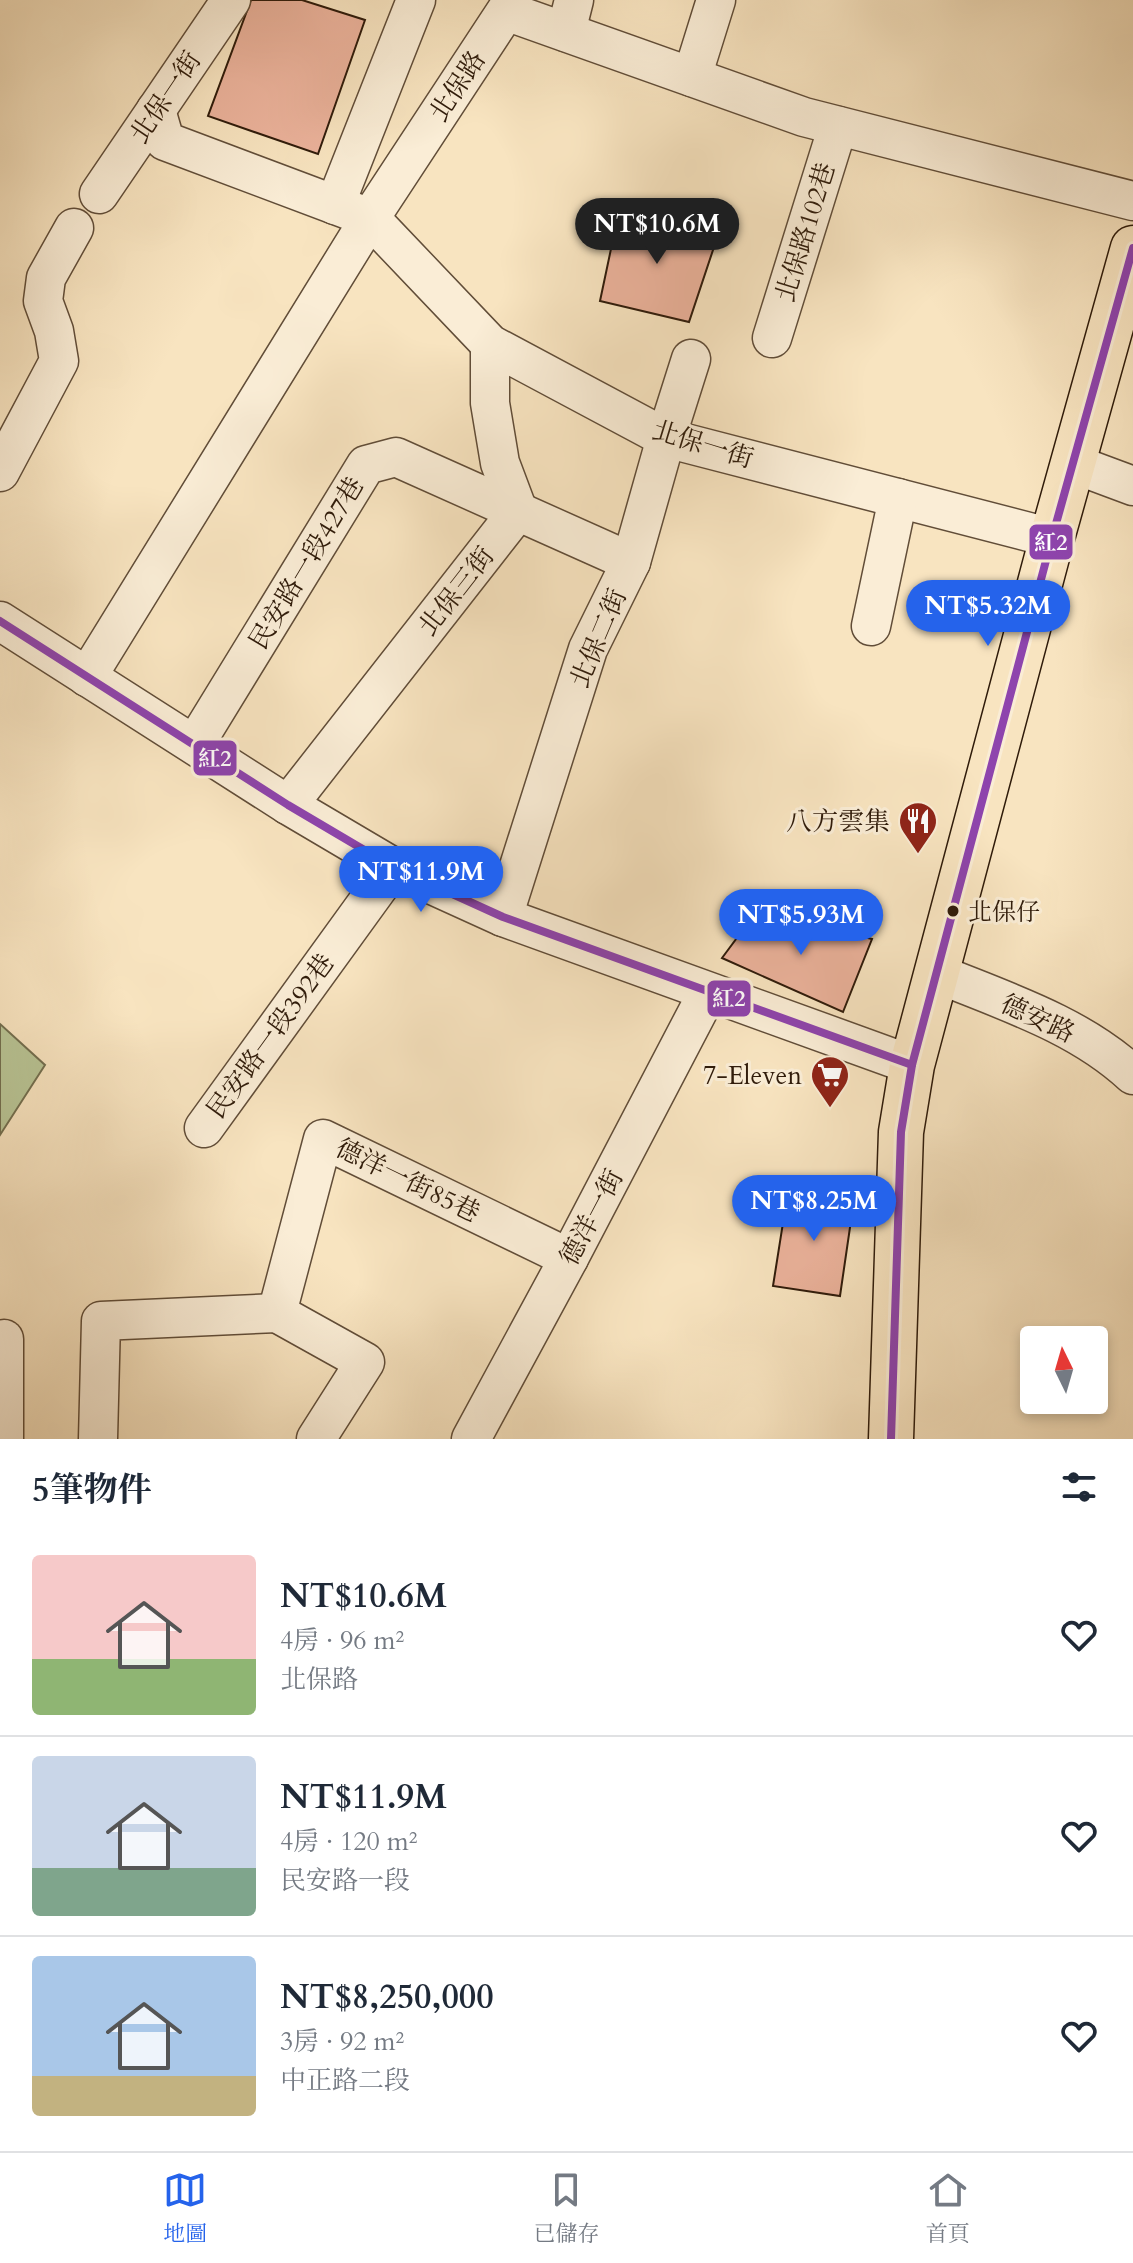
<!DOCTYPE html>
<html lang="zh-TW">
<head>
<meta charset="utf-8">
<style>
  :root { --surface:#fff; --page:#f6f6f7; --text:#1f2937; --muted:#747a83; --line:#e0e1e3; --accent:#2563eb }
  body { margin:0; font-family:Cardo,"Noto Serif TC",serif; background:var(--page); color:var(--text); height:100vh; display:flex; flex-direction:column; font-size:30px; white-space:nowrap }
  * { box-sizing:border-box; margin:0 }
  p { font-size:26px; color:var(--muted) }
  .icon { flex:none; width:44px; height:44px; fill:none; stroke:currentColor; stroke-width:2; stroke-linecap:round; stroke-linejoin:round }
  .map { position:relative; height:1439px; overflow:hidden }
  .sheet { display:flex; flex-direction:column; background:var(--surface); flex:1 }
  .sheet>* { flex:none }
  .needle { width:52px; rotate:355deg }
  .controls { position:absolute; left:1020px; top:1326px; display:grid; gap:16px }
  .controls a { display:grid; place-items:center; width:88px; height:88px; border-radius:8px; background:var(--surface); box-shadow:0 4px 12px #0003; font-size:40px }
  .price { position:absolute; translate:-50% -68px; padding:0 18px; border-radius:28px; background:var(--accent); color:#fff; font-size:26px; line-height:52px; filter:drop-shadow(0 2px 4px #0008) }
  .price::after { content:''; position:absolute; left:50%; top:48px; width:24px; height:18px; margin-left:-12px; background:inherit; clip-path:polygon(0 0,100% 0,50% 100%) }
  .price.active { background:#222; color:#fff }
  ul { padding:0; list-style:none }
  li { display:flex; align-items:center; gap:24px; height:200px; padding:0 32px }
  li+li { border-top:2px solid var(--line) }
  li span { display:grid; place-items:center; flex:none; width:224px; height:160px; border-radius:8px; color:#555 }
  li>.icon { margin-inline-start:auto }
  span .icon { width:96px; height:96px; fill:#fffc; stroke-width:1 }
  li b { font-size:34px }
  h2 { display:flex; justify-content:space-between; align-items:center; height:96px; padding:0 32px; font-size:34px }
  .menu { display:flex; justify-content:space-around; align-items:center; height:112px; border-top:2px solid var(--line); background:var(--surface); font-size:22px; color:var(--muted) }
  .menu a { display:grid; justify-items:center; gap:4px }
  .menu .active { color:var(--accent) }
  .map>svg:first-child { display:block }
  .green { fill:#b9c596; stroke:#747050; stroke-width:2 }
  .building { fill:#ebb29b; stroke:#2f1b0a; stroke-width:2 }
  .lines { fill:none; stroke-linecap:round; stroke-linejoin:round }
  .minor-casing { stroke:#614d38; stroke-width:41 }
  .major-casing { stroke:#2f1b0a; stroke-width:47 }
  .minor { stroke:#faedd6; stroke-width:38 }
  .major { stroke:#f8e4c0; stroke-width:44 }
  .bus-1-casing { stroke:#faedd6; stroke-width:14 }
  .bus-1 { stroke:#8e44ad; stroke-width:8 }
  .bus-dot { fill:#2f1b0a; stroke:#faedd6; stroke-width:3 }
  .labels { text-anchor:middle; stroke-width:6; stroke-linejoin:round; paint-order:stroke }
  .bus-label { font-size:24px; fill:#2f1b0a; stroke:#faedd6; text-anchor:start }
  .street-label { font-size:26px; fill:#2f1b0a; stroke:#faedd6 }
  .poi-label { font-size:26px; fill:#2f1b0a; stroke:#faedd6; text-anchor:end }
  .line-badge { stroke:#faedd6; stroke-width:3 }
  .badge-label { font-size:22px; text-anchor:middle; font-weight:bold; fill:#fff }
</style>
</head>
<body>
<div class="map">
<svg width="1133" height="1439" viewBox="0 0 1133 1439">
  <rect width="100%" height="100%" fill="#f8e4c0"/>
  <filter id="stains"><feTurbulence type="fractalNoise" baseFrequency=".0025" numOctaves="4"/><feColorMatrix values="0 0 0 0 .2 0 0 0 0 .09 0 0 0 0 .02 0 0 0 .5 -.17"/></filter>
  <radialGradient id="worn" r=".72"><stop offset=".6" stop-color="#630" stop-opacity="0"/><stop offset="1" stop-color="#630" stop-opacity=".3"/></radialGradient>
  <polygon class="green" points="0,1024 45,1065 0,1135"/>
  <g class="building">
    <polygon points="251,0 302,0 365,20 318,154 208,116"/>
    <polygon points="619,211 719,232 689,322 600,301"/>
    <polygon points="757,911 872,939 843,1012 722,958"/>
    <polygon points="788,1191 854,1200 840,1296 773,1286"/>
  </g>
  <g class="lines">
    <defs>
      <g id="minor">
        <polyline points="566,32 574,0"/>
        <polyline points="692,77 716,0"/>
        <polyline points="156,110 165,141 370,218 490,344 666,438 1052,538"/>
        <polyline points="99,194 231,0"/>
        <polyline points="335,205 416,0"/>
        <polyline points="772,338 838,126"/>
        <polyline points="1074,464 1133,486"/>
        <polyline points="0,472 59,361 54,331 43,301 46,278 74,228"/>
        <polyline points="0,621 288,805 393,867 503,917 912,1065"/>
        <polyline points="871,626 898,498"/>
        <polyline points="87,677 370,218 506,11 804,117 1133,201"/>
        <polyline points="195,744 366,465 396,457 631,562"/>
        <polyline points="288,805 518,511 500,463 490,403 490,344"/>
        <polyline points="503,917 588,649 631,562 666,438 691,359"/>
        <path d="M936 973C1004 1001 1078 1024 1133 1075"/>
        <polyline points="204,1128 393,867"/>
        <polyline points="277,1313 323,1139 569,1258"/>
        <polyline points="277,1313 365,1362 316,1439"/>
        <polyline points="4,1439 4,1339"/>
        <polyline points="98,1439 101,1321 277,1313"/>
        <polyline points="471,1439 569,1258 708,992"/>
      </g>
      <polyline id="major" points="891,1439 901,1132 912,1065 1052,538 1133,248"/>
    </defs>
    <use href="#minor" class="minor-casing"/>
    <use href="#major" class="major-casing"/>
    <use href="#minor" class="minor"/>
    <use href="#major" class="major"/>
    <defs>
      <g id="bus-1">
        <polyline points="0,621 288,805 393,867 503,917 912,1065"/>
        <polyline points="891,1439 901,1132 912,1065 1052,538 1133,248"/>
      </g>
    </defs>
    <use href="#bus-1" class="bus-1-casing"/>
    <use href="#bus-1" class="bus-1"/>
  </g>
  <defs>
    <symbol id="restaurant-pin" viewBox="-11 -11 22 30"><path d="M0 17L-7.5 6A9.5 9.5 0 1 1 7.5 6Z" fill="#8f2418" stroke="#faedd6"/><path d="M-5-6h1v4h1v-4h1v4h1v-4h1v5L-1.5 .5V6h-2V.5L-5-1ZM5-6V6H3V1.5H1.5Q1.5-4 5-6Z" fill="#fff"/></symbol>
    <symbol id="supermarket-pin" viewBox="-11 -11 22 30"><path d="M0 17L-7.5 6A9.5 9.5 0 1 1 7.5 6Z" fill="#8f2418" stroke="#faedd6"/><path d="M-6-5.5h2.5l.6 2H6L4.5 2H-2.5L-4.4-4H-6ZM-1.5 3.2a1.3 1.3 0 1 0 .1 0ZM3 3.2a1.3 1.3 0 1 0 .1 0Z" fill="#fff"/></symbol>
  </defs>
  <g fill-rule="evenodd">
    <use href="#restaurant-pin" x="896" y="799" width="44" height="60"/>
    <use href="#supermarket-pin" x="808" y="1053" width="44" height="60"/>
  </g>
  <circle class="bus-dot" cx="953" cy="911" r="7"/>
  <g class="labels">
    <g class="bus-label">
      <text x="968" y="920">北保仔</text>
    </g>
    <g class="street-label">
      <text transform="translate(457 86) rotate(-57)" y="9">北保路</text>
      <text transform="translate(165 97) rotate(-56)" y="9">北保一街</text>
      <text transform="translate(805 232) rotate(-73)" y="9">北保路102巷</text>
      <text transform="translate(703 444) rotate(17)" y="9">北保一街</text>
      <text transform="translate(306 563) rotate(-59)" y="9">民安路一段427巷</text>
      <text transform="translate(456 591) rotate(-52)" y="9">北保三街</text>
      <text transform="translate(598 638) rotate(-67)" y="9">北保二街</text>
      <text transform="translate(1038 1018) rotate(25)" y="9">德安路</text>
      <text transform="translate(270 1036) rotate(-54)" y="9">民安路一段392巷</text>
      <text transform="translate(408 1180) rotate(26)" y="9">德洋一街85巷</text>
      <text transform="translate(591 1217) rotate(-62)" y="9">德洋一街</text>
    </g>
    <g class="poi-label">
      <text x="890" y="830">八方雲集</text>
      <text x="802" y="1084">7-Eleven</text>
    </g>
  </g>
  <g class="line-badge">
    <rect x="1028" y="523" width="46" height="38" rx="8" fill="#8e44ad"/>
    <rect x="192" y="739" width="46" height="38" rx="8" fill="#8e44ad"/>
    <rect x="706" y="979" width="46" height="39" rx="8" fill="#8e44ad"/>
  </g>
  <g class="badge-label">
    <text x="1051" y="550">紅2</text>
    <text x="215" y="766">紅2</text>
    <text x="729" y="1006">紅2</text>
  </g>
  <rect width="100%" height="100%" filter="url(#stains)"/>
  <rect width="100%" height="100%" fill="url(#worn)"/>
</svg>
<div class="controls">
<a><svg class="needle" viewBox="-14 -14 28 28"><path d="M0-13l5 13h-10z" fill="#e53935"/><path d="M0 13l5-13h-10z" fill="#747a83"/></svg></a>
</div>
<b class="price active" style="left:657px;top:266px">NT$10.6M</b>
<b class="price" style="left:988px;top:648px">NT$5.32M</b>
<b class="price" style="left:421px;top:914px">NT$11.9M</b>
<b class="price" style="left:801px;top:957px">NT$5.93M</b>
<b class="price" style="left:814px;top:1243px">NT$8.25M</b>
</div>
<section class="sheet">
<h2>5筆物件<svg class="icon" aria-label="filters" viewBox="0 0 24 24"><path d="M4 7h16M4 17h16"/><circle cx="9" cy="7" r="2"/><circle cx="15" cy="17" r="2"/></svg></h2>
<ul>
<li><span style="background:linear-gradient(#f6c9c9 65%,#8fb573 0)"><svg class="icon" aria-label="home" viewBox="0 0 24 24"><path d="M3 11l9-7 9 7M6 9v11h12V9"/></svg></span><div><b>NT$10.6M</b><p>4房 · 96 m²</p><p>北保路</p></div><svg class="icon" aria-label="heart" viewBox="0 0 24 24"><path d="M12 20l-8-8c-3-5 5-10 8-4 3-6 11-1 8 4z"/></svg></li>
<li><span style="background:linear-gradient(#c9d6e8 70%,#7fa58c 0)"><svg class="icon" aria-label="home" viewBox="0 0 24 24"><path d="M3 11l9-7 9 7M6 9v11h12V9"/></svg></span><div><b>NT$11.9M</b><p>4房 · 120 m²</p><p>民安路一段</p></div><svg class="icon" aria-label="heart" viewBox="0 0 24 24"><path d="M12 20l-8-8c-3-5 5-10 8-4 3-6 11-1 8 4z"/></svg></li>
<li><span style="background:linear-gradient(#a9c7e8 75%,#c2b280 0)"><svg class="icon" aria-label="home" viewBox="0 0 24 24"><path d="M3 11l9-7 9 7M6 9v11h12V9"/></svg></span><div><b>NT$8,250,000</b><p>3房 · 92 m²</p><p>中正路二段</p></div><svg class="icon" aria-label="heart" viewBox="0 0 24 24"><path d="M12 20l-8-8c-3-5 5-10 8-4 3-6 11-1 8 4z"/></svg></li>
</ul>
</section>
<nav class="menu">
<a class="active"><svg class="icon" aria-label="map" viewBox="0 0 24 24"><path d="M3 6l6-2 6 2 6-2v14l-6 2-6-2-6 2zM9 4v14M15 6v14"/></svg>地圖</a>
<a><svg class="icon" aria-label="saved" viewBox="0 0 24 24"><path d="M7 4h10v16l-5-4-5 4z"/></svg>已儲存</a>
<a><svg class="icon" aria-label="home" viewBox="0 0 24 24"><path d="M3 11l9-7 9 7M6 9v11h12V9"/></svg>首頁</a>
</nav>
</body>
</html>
